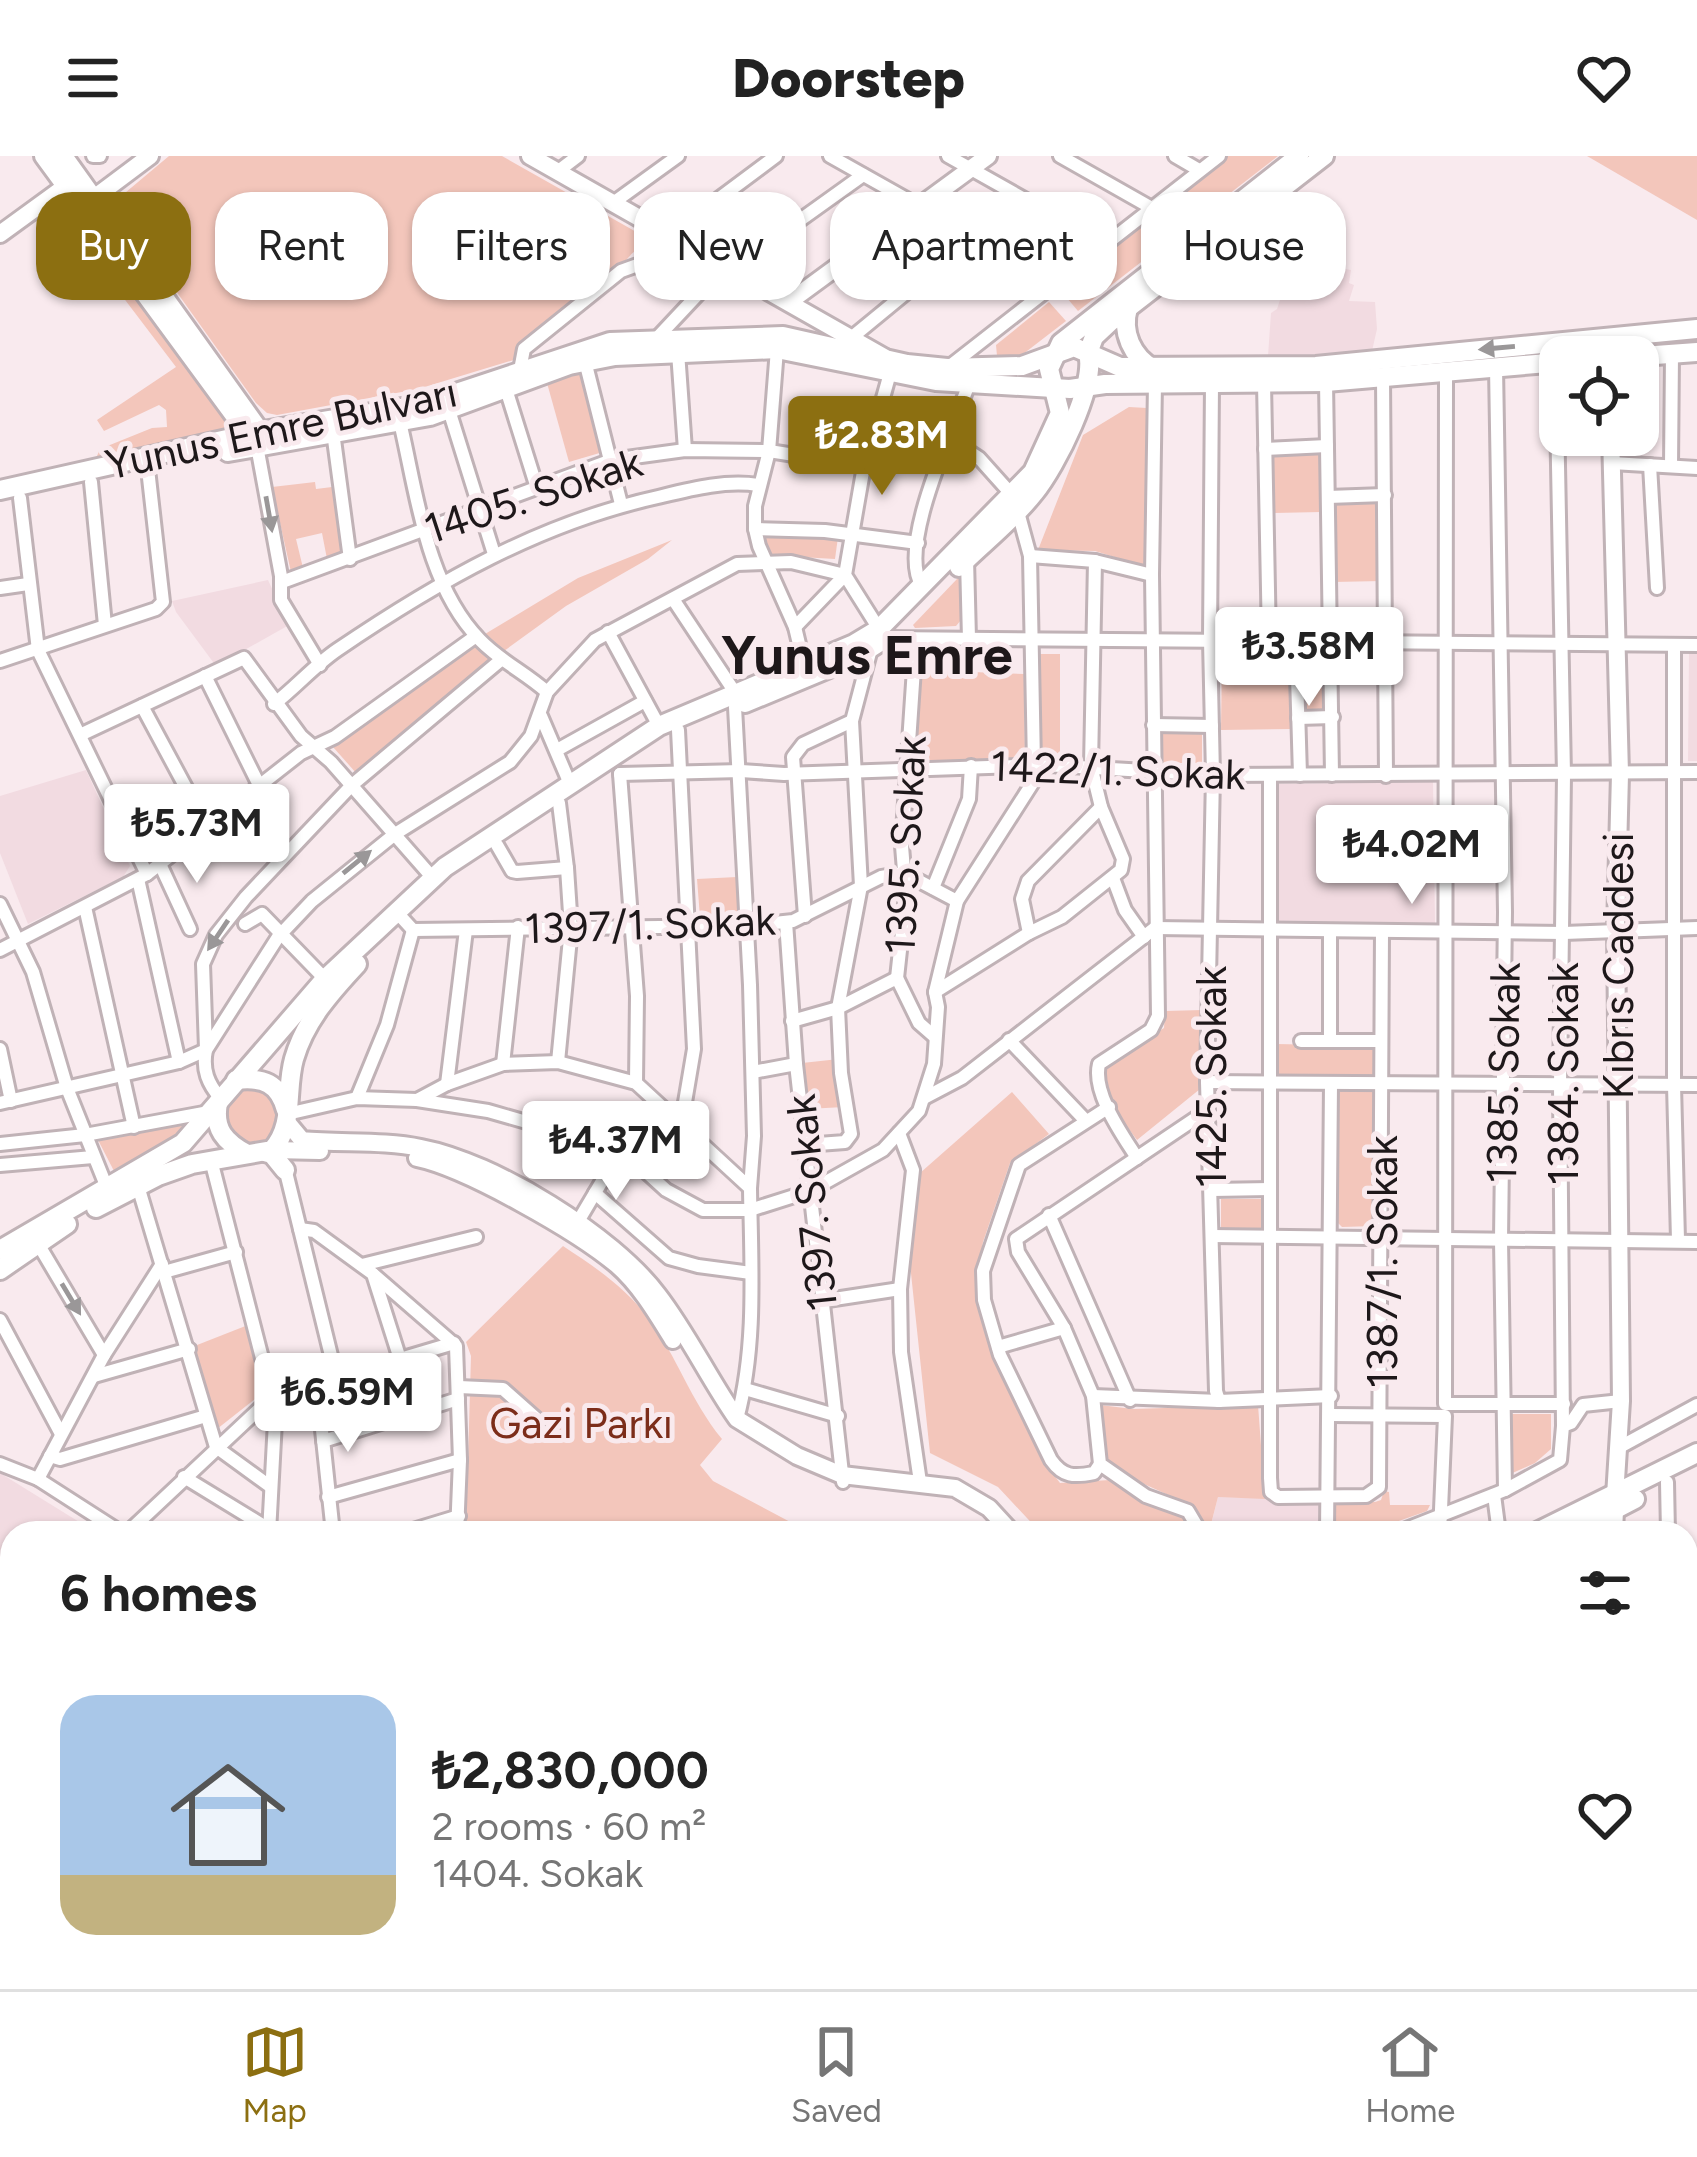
<!DOCTYPE html>
<html lang="en">
<head>
<meta charset="utf-8">
<style>
  :root { --surface:#fff; --page:#f2f2f2; --text:#222; --muted:#767676; --line:#e0e0e0; --accent:#8c6f11 }
  body { margin:0; font-family:Figtree,sans-serif; background:var(--page); color:var(--text); height:100vh; display:flex; flex-direction:column; font-size:45px; white-space:nowrap }
  * { box-sizing:border-box; margin:0 }
  p { font-size:39px; color:var(--muted) }
  .icon { flex:none; width:66px; height:66px; fill:none; stroke:currentColor; stroke-width:2; stroke-linecap:round; stroke-linejoin:round }
  .map { position:relative; flex:1; overflow:hidden }
  .details { position:absolute; left:0px; top:1365px; width:1698px; height:468px; display:flex; flex-direction:column; background:var(--surface); border-radius:36px 36px 0 0; box-shadow:0 3px 9px #0004 }
  .details>* { flex:none }
  .banner { position:absolute; left:36px; top:36px; width:1626px; height:108px; display:flex; gap:24px }
  .fabs { position:absolute; left:1539px; top:180px; display:grid; gap:24px }
  .fabs a { display:grid; place-items:center; width:120px; height:120px; border-radius:24px; background:var(--surface); box-shadow:0 3px 9px #0004; font-size:60px }
  .price { position:absolute; translate:-50% -102px; padding:0 27px; border-radius:12px; background:#fff; color:#222; font-size:39px; line-height:78px; filter:drop-shadow(0 3px 6px #0008) }
  .price::after { content:''; position:absolute; left:50%; top:72px; width:36px; height:27px; margin-left:-18px; background:inherit; clip-path:polygon(0 0,100% 0,50% 100%) }
  .price.on { background:var(--accent); color:#fff }
  ul { padding:0; list-style:none }
  li { display:flex; align-items:center; gap:36px; height:300px; padding:0 60px }
  li+li { border-top:3px solid var(--line) }
  li span { display:grid; place-items:center; flex:none; width:336px; height:240px; border-radius:36px; color:#555 }
  li>.icon { margin-inline-start:auto }
  span .icon { width:144px; height:144px; fill:#fffc; stroke-width:1 }
  li b { font-size:51px }
  h2 { display:flex; justify-content:space-between; align-items:center; height:144px; padding:0 60px; font-size:51px }
  .pill { padding:0 42px; border-radius:36px; background:var(--surface); box-shadow:0 3px 9px #0004; font-size:42px; line-height:108px }
  .pill.on { background:var(--accent); color:#fff }
  header { display:flex; justify-content:space-between; align-items:center; height:156px; padding:0 60px; background:var(--surface); font-size:54px; font-weight:800 }
  .menu { display:flex; justify-content:space-around; align-items:center; height:168px; border-top:3px solid var(--line); background:var(--surface); font-size:33px; color:var(--muted) }
  .menu a { display:grid; justify-items:center; gap:6px }
  .menu .on { color:var(--accent) }
  .map>svg:first-child { display:block }
  .built { fill:#f2dbe1 }
  .green { fill:#f3c6bb }
  .lines { fill:none; stroke-linecap:round; stroke-linejoin:round }
  .street-casing { stroke:#c0b2b6; stroke-width:18 }
  .secondary-casing { stroke:#c0b2b6; stroke-width:22 }
  .primary-casing { stroke:#c0b2b6; stroke-width:24 }
  .street { stroke:#fff; stroke-width:12 }
  .secondary { stroke:#fff; stroke-width:16 }
  .primary { stroke:#fff; stroke-width:18 }
  .oneway { fill:#9a9798 }
  .labels { text-anchor:middle; stroke-width:10; stroke-linejoin:round; paint-order:stroke }
  .street-label { font-size:42px; fill:#1e181a; stroke:#f9eaee }
  .park-label { font-size:42px; fill:#7c2d1a; stroke:#f9eaee }
  .district-label { font-size:54px; font-weight:bold; fill:#1e181a; stroke:#f9eaee }
</style>
</head>
<body>
<header><svg class="icon" aria-label="menu" viewBox="0 0 24 24"><path d="M4 6h16M4 12h16M4 18h16"/></svg>Doorstep<svg class="icon" aria-label="heart" viewBox="0 0 24 24"><path d="M12 20l-8-8c-3-5 5-10 8-4 3-6 11-1 8 4z"/></svg></header>
<div class="map">
<svg width="1697" height="1833" viewBox="0 0 1697 1833">
  <rect width="100%" height="100%" fill="#f9eaee"/>
  <g class="built">
    <polygon points="1334,111 1351,114 1349,127 1354,129 1349,145 1375,146 1377,173 1372,195 1315,202 1268,200 1271,157 1277,153 1289,117 1327,128"/>
    <polygon points="268,424 289,469 216,510 176,456 172,445"/>
    <polygon points="1689,497 1697,497 1697,605 1688,605"/>
    <polygon points="86,614 130,710 123,721 28,768 0,697 0,640"/>
    <polygon points="1433,626 1435,767 1274,769 1272,628"/>
    <polygon points="0,1317 97,1377 12,1377 12,1508 0,1509"/>
    <polygon points="1218,1341 1322,1343 1321,1377 1209,1377"/>
  </g>
  <g class="green">
    <path d="M169 0H502L670 95C647 92 639 86 625 106L524 184 517 203 418 233 277 259 267 257 256 247 113 47Z"/>
    <polygon points="1224,0 1278,0 1078,155 1061,135"/>
    <polygon points="1587,0 1697,0 1697,64"/>
    <polygon points="63,45 234,272 94,307 100,293 152,272 167,271 166,254 159,249 104,275 97,264 176,211 91,99 87,102 50,55"/>
    <polygon points="1049,146 1066,165 1018,202 997,200 996,189"/>
    <polygon points="580,217 603,296 569,306 547,227"/>
    <polygon points="1129,251 1147,252 1144,410 1095,395 1038,394 1083,279"/>
    <polygon points="1320,294 1321,356 1274,357 1272,295"/>
    <polygon points="315,326 316,333 332,331 342,398 327,403 322,377 296,383 303,412 291,416 272,331"/>
    <polygon points="1332,347 1381,347 1382,425 1333,426"/>
    <polygon points="763,377 838,381 835,403 766,399"/>
    <polygon points="672,384 648,403 566,450 504,495 485,478 578,422"/>
    <polygon points="958,422 962,423 961,464 956,470 915,472 913,469"/>
    <polygon points="476,489 494,503 357,618 333,591"/>
    <polygon points="1222,497 1290,498 1292,573 1221,574"/>
    <rect x="1040" y="498" width="20" height="104"/>
    <polygon points="1302,500 1324,500 1324,553 1303,553"/>
    <polygon points="920,514 1024,518 1025,604 916,605"/>
    <polygon points="1157,570 1202,570 1202,607 1162,607 1157,601"/>
    <polygon points="737,721 739,758 700,761 697,723"/>
    <polygon points="1203,854 1200,933 1137,984 1119,960 1100,912 1164,872 1165,855"/>
    <polygon points="1276,888 1377,890 1376,921 1275,920"/>
    <polygon points="839,903 844,951 807,953 802,907"/>
    <circle cx="253" cy="961" r="28"/>
    <polygon points="1337,934 1377,934 1375,1070 1342,1071 1338,1067"/>
    <polygon points="1012,936 1049,978 1010,1007 983,1086 976,1128 980,1161 1002,1218 1045,1307 1060,1327 1110,1324 1189,1362 1193,1377 1041,1377 998,1331 930,1297 908,1089 920,1017"/>
    <polygon points="188,965 179,980 114,1015 98,984"/>
    <polygon points="1221,1043 1263,1043 1263,1074 1221,1075"/>
    <path d="M563 1090C595 1111 625 1131 649 1163 677 1200 690 1244 722 1283L700 1309 713 1325 811 1377H466L471 1200 466 1186Z"/>
    <polygon points="248,1169 265,1235 217,1273 192,1191"/>
    <polygon points="1100,1249 1133,1253 1258,1249 1265,1343 1218,1341 1210,1372 1205,1372 1195,1351 1113,1314 1106,1302"/>
    <polygon points="1509,1258 1551,1258 1551,1293 1535,1307 1508,1319"/>
    <polygon points="1384,1335 1389,1336 1390,1349 1430,1349 1427,1355 1365,1377 1335,1377 1335,1345 1375,1346 1381,1344"/>
    <polygon points="419,1821 610,1821 599,1833 429,1833"/>
  </g>
  <g class="lines">
    <defs>
      <g id="street">
        <polyline points="93,0 100,0"/>
        <polyline points="830,0 1054,126"/>
        <polyline points="948,0 1106,89"/>
        <polyline points="1060,0 1150,51"/>
        <polyline points="1175,0 1199,14"/>
        <polyline points="557,16 578,0"/>
        <polyline points="613,47 678,0"/>
        <polyline points="670,79 776,0"/>
        <polyline points="656,183 701,135 863,19"/>
        <polyline points="845,187 974,81"/>
        <polyline points="777,193 769,295 755,350 755,373 759,390 795,471 804,509"/>
        <polyline points="678,196 685,294"/>
        <polyline points="585,205 621,348"/>
        <polyline points="1556,206 1564,619 1560,929 1563,1270"/>
        <polyline points="950,210 1219,0"/>
        <polyline points="1496,211 1505,756 1501,1084 1505,1334"/>
        <polyline points="520,214 524,193 621,115 643,107 665,108 692,91"/>
        <polyline points="1446,216 1445,1248 1564,1248"/>
        <polyline points="1383,222 1386,620"/>
        <polyline points="1326,226 1332,619"/>
        <polyline points="1212,227 1210,484 1213,619 1207,926 1216,1235 1219,1245 1331,1240"/>
        <polyline points="1264,227 1269,485"/>
        <polyline points="506,233 537,332"/>
        <polyline points="449,254 494,398"/>
        <path d="M400 266C417 338 426 429 480 484 500 505 526 517 547 536"/>
        <polyline points="333,276 350,403"/>
        <polyline points="950,283 979,302 1013,340"/>
        <polyline points="257,290 281,420 281,444 320,509"/>
        <polyline points="1265,293 1327,290"/>
        <polyline points="1612,307 1697,312"/>
        <polyline points="1650,309 1657,432"/>
        <polyline points="1671,310 1672,198"/>
        <polyline points="91,326 105,469"/>
        <polyline points="1328,341 1385,339"/>
        <polyline points="20,342 38,494 147,718"/>
        <polyline points="1018,356 1030,400 1034,609"/>
        <polyline points="755,373 825,375 918,387"/>
        <polyline points="1030,400 1095,405 1152,419"/>
        <polyline points="967,403 969,483"/>
        <polyline points="282,426 612,304 685,294 769,295 864,310"/>
        <path d="M922 430C896 391 955 270 969 227"/>
        <polyline points="0,432 28,428"/>
        <polyline points="673,443 736,538"/>
        <polyline points="879,473 845,419 864,310 890,217"/>
        <polyline points="608,476 659,570"/>
        <polyline points="885,482 1697,489"/>
        <polyline points="1296,486 1300,619"/>
        <polyline points="1674,490 1674,929 1678,1084"/>
        <polyline points="0,505 156,453 163,446 148,313"/>
        <polyline points="205,520 259,629"/>
        <path d="M274 548C296 531 315 509 337 494 437 426 540 367 658 341 691 333 725 324 758 329"/>
        <polyline points="142,550 206,669"/>
        <polyline points="735,551 750,829 754,980 750,1032"/>
        <polyline points="541,560 570,628"/>
        <polyline points="1298,562 1333,561"/>
        <polyline points="1153,569 1212,570"/>
        <polyline points="678,574 694,893 681,970"/>
        <polyline points="80,579 244,502 301,580 331,606 432,721"/>
        <polyline points="557,594 645,545"/>
        <polyline points="620,618 741,615 784,618 1044,609 1213,619 1697,616"/>
        <polyline points="620,618 637,840 636,927"/>
        <polyline points="1270,619 1270,1322 1271,1336 1278,1341 1366,1340 1379,1331 1382,775"/>
        <polyline points="497,689 512,715 517,716 567,712 559,647"/>
        <polyline points="160,708 190,773"/>
        <polyline points="1113,722 1125,754 1144,781"/>
        <polyline points="138,723 179,906"/>
        <polyline points="933,732 969,643 971,610"/>
        <polyline points="0,748 33,816 67,932 107,1032"/>
        <polyline points="85,751 134,971"/>
        <polyline points="805,760 793,601 803,588 852,565 871,493"/>
        <polyline points="402,762 413,774 747,770 793,765 881,721 904,717 957,745"/>
        <polyline points="786,766 796,908 843,1326"/>
        <polyline points="245,768 262,758 325,823"/>
        <polyline points="1155,772 1564,777 1697,772"/>
        <polyline points="1330,775 1330,885 1381,885"/>
        <polyline points="1029,777 1022,743 1028,725 1101,651"/>
        <polyline points="0,794 147,718 301,597 335,581 476,480"/>
        <polyline points="897,822 906,739 902,690 916,483"/>
        <polyline points="935,836 1029,777 1062,761 1121,714 1123,703 1101,651 1091,610 1095,405"/>
        <polyline points="792,865 838,852 897,822 919,867 935,881"/>
        <polyline points="1009,884 1086,965"/>
        <polyline points="1301,885 1330,885"/>
        <polyline points="0,893 11,945"/>
        <polyline points="206,893 203,808 216,779 246,741 352,629 502,503"/>
        <polyline points="558,906 571,772 567,712"/>
        <polyline points="503,908 518,771"/>
        <polyline points="753,916 796,908"/>
        <polyline points="1207,926 1697,929"/>
        <polyline points="447,928 466,774"/>
        <polyline points="357,942 387,869 413,774"/>
        <polyline points="924,942 962,922 1155,772"/>
        <path d="M221 943C208 928 202 914 206 894L278 781 312 745 395 678 510 606 531 580 547 536 595 484 737 408 791 406 845 419 795 471"/>
        <polyline points="417,944 488,955 621,993 666,1034 703,1054 750,1054 810,1035 883,994 919,955 934,908 938,851 935,836 957,745 1044,609"/>
        <polyline points="0,947 179,906 206,894"/>
        <path d="M287 958 357 942 417 944 447 928 503 908 558 906 636 927 750 1032C751 1109 757 1189 737 1263"/>
        <polyline points="899,977 913,1014 900,1133 901,1196 920,1326"/>
        <polyline points="0,988 85,979 209,956"/>
        <polyline points="805,989 845,986 851,978 841,917 838,852 861,730 852,565"/>
        <path d="M1137 1002C1122 978 1092 937 1099 908L1151 874 1158 860 1152 419 1155 227"/>
        <polyline points="211,1004 272,1241 275,1265 269,1377"/>
        <polyline points="0,1009 93,1001"/>
        <polyline points="285,1012 336,1220"/>
        <polyline points="138,1030 216,1291 271,1331"/>
        <polyline points="1212,1034 1270,1033"/>
        <polyline points="595,1037 669,1102 698,1110 751,1117"/>
        <polyline points="1049,1059 1130,1244"/>
        <polyline points="576,1069 621,993"/>
        <polyline points="300,1073 314,1075 373,1118 399,1200"/>
        <polyline points="1212,1080 1697,1086"/>
        <polyline points="37,1086 104,1199"/>
        <polyline points="362,1109 476,1081"/>
        <polyline points="164,1116 236,1096"/>
        <polyline points="373,1118 456,1190 460,1304 457,1377"/>
        <polyline points="821,1145 900,1133"/>
        <polyline points="0,1164 61,1278"/>
        <polyline points="998,1191 1064,1172"/>
        <polyline points="94,1220 189,1193"/>
        <polyline points="317,1227 333,1377"/>
        <polyline points="459,1231 503,1233 539,1265"/>
        <polyline points="745,1233 838,1260"/>
        <polyline points="1093,1240 1219,1245"/>
        <polyline points="1331,1259 1445,1260 1440,1377"/>
        <polyline points="323,1285 458,1243"/>
        <polyline points="1618,1292 1697,1249"/>
        <polyline points="50,1300 60,1303 206,1260"/>
        <polyline points="0,1308 38,1323 122,1377"/>
        <path d="M1100 1308 1094 1317C1074 1321 1063 1321 1051 1304L1000 1199 984 1144 983 1115 1019 1009 1109 951"/>
        <polyline points="184,1321 269,1373"/>
        <polyline points="38,1323 104,1199 162,1108"/>
        <polyline points="1667,1326 1668,1377"/>
        <polyline points="1494,1339 1499,1377"/>
        <polyline points="328,1341 460,1304"/>
        <polyline points="127,1377 272,1241 454,1187"/>
        <polyline points="403,1377 459,1360"/>
        <polyline points="1201,1377 1188,1355 1146,1340 1100,1308 1093,1240 1064,1172 1018,1096 1016,1083 1208,954"/>
        <polyline points="1327,1377 1331,928"/>
        <polyline points="1396,1377 1505,1334 1560,1304 1563,1270 1571,1267 1583,1249 1621,1245"/>
        <polyline points="1686,1425 1697,1424"/>
        <polyline points="1686,1722 1697,1722"/>
        <polyline points="321,1821 328,1833"/>
        <polyline points="380,1821 389,1833"/>
        <polyline points="715,1821 715,1833"/>
        <polyline points="771,1821 772,1833"/>
        <polyline points="833,1821 833,1833"/>
        <polyline points="888,1833 888,1821"/>
        <polyline points="946,1833 946,1821"/>
        <polyline points="1007,1833 1007,1821"/>
        <polyline points="1061,1833 1062,1821"/>
        <polyline points="1192,1833 1192,1821"/>
        <polyline points="1249,1833 1250,1821"/>
        <polyline points="1309,1833 1309,1821"/>
        <polyline points="1376,1833 1376,1821"/>
        <polyline points="1427,1833 1427,1821"/>
        <polyline points="1484,1833 1485,1821"/>
        <polyline points="1536,1833 1537,1821"/>
        <polyline points="1663,1833 1663,1821"/>
      </g>
      <g id="secondary">
        <polyline points="530,0 884,201"/>
        <polyline points="94,42 150,0"/>
        <polyline points="0,78 66,30"/>
        <polyline points="789,146 988,0"/>
        <polyline points="1611,279 1620,618 1616,774 1621,1245 1615,1340"/>
        <path d="M287 966 302 984C341 988 382 984 421 992 495 1006 613 1079 658 1139 688 1178 709 1223 737 1263L797 1300 842 1319 955 1332 989 1352 1012 1377"/>
        <polyline points="272,994 320,995"/>
        <path d="M417 1002C466 1012 578 1076 617 1109 640 1129 657 1158 673 1184"/>
        <polyline points="1614,1377 1615,1354"/>
        <polyline points="1686,1556 1697,1556"/>
        <polyline points="1126,1833 1126,1821"/>
        <polyline points="1601,1833 1602,1821"/>
      </g>
      <g id="primary">
        <polyline points="44,0 254,286"/>
        <polyline points="63,0 266,284"/>
        <path d="M1128 152C1121 176 1132 201 1154 213"/>
        <polyline points="1088,197 1094,181 1110,166 1324,0"/>
        <polyline points="1628,201 1697,196"/>
        <polyline points="228,296 430,260 569,209 615,200 777,193 936,225 1070,233 1105,228 1326,226 1560,206"/>
        <polyline points="0,334 263,275 420,249 610,186 783,180 907,208 947,212 1022,210 1074,191 1120,211 1316,210 1697,173"/>
        <path d="M959 411C984 386 1013 364 1034 337 1056 310 1097 229 1088 197"/>
        <polyline points="745,547 858,500 883,484"/>
        <path d="M236 924C263 921 279 927 286 954"/>
        <path d="M218 947C213 973 225 986 247 998"/>
        <polyline points="265,996 272,998 285,1014"/>
        <path d="M96 1052 158 1020 192 1008 272 994C295 969 285 934 294 903 305 865 330 837 357 808"/>
        <polyline points="0,1094 183,987 325,823 445,711 659,570 854,488 879,473 1033,316 1060,257 1049,213 1061,187 1299,0"/>
        <polyline points="0,1114 67,1068"/>
        <polyline points="1535,1377 1697,1297"/>
        <polyline points="1570,1377 1635,1343"/>
        <polyline points="0,1540 12,1561"/>
        <polyline points="0,1565 12,1583"/>
        <polyline points="264,1821 273,1833"/>
        <polyline points="628,1833 643,1821"/>
      </g>
    </defs>
    <use href="#street" class="street-casing"/>
    <use href="#secondary" class="secondary-casing"/>
    <use href="#primary" class="primary-casing"/>
    <use href="#street" class="street"/>
    <use href="#secondary" class="secondary"/>
    <use href="#primary" class="primary"/>
  </g>
  <defs><path id="oneway-solid" d="M-6-.8H1V-3.2L6.5 0L1 3.2V.8H-6Z" transform="scale(3)"/></defs>
  <g class="oneway">
    <use href="#oneway-solid" transform="translate(1497 192) rotate(175)"/>
    <use href="#oneway-solid" transform="translate(269 358) rotate(80)"/>
    <use href="#oneway-solid" transform="translate(357 706) rotate(-39)"/>
    <use href="#oneway-solid" transform="translate(218 779) rotate(124)"/>
    <use href="#oneway-solid" transform="translate(71 1143) rotate(59)"/>
  </g>
  <g class="labels">
    <g class="street-label">
      <text transform="translate(281 272) rotate(-12)" y="15">Yunus Emre Bulvarı</text>
      <text transform="translate(533 339) rotate(-18)" y="15">1405. Sokak</text>
      <text transform="translate(1118 614) rotate(2)" y="15">1422/1. Sokak</text>
      <text transform="translate(905 689) rotate(-87)" y="15">1395. Sokak</text>
      <text transform="translate(650 768) rotate(-2)" y="15">1397/1. Sokak</text>
      <text transform="translate(1618 810) rotate(-90)" y="15">Kıbrıs Caddesi</text>
      <text transform="translate(1503 917) rotate(-89)" y="15">1385. Sokak</text>
      <text transform="translate(1563 918) rotate(-90)" y="15">1384. Sokak</text>
      <text transform="translate(1211 921) rotate(-90)" y="15">1425. Sokak</text>
      <text transform="translate(811 1047) rotate(-96)" y="15">1397. Sokak</text>
      <text transform="translate(1382 1106) rotate(-90)" y="15">1387/1. Sokak</text>
    </g>
    <g class="park-label">
      <text x="581" y="1282">Gazi Parkı</text>
    </g>
    <g class="district-label">
      <text x="867" y="518">Yunus Emre</text>
    </g>
  </g>
</svg>
<div class="fabs">
<a><svg class="icon" aria-label="locate" viewBox="0 0 24 24"><circle cx="12" cy="12" r="6"/><path d="M12 2v4M12 18v4M2 12h4M18 12h4"/></svg></a>
</div>
<b class="price on" style="left:882px;top:342px">₺2.83M</b>
<b class="price" style="left:1309px;top:553px">₺3.58M</b>
<b class="price" style="left:197px;top:730px">₺5.73M</b>
<b class="price" style="left:1412px;top:751px">₺4.02M</b>
<b class="price" style="left:616px;top:1047px">₺4.37M</b>
<b class="price" style="left:348px;top:1299px">₺6.59M</b>
<div class="banner">
<a class="pill on">Buy</a>
<a class="pill">Rent</a>
<a class="pill">Filters</a>
<a class="pill">New</a>
<a class="pill">Apartment</a>
<a class="pill">House</a>
</div>
<section class="details">
<h2>6 homes<svg class="icon" aria-label="filters" viewBox="0 0 24 24"><path d="M4 7h16M4 17h16"/><circle cx="9" cy="7" r="2"/><circle cx="15" cy="17" r="2"/></svg></h2>
<ul>
<li><span style="background:linear-gradient(#a9c7e8 75%,#c2b280 0)"><svg class="icon" aria-label="home" viewBox="0 0 24 24"><path d="M3 11l9-7 9 7M6 9v11h12V9"/></svg></span><div><b>₺2,830,000</b><p>2 rooms · 60 m²</p><p>1404. Sokak</p></div><svg class="icon" aria-label="heart" viewBox="0 0 24 24"><path d="M12 20l-8-8c-3-5 5-10 8-4 3-6 11-1 8 4z"/></svg></li>
</ul>
</section>
</div>
<nav class="menu">
<a class="on"><svg class="icon" aria-label="map" viewBox="0 0 24 24"><path d="M3 6l6-2 6 2 6-2v14l-6 2-6-2-6 2zM9 4v14M15 6v14"/></svg>Map</a>
<a><svg class="icon" aria-label="saved" viewBox="0 0 24 24"><path d="M7 4h10v16l-5-4-5 4z"/></svg>Saved</a>
<a><svg class="icon" aria-label="home" viewBox="0 0 24 24"><path d="M3 11l9-7 9 7M6 9v11h12V9"/></svg>Home</a>
</nav>
</body>
</html>
